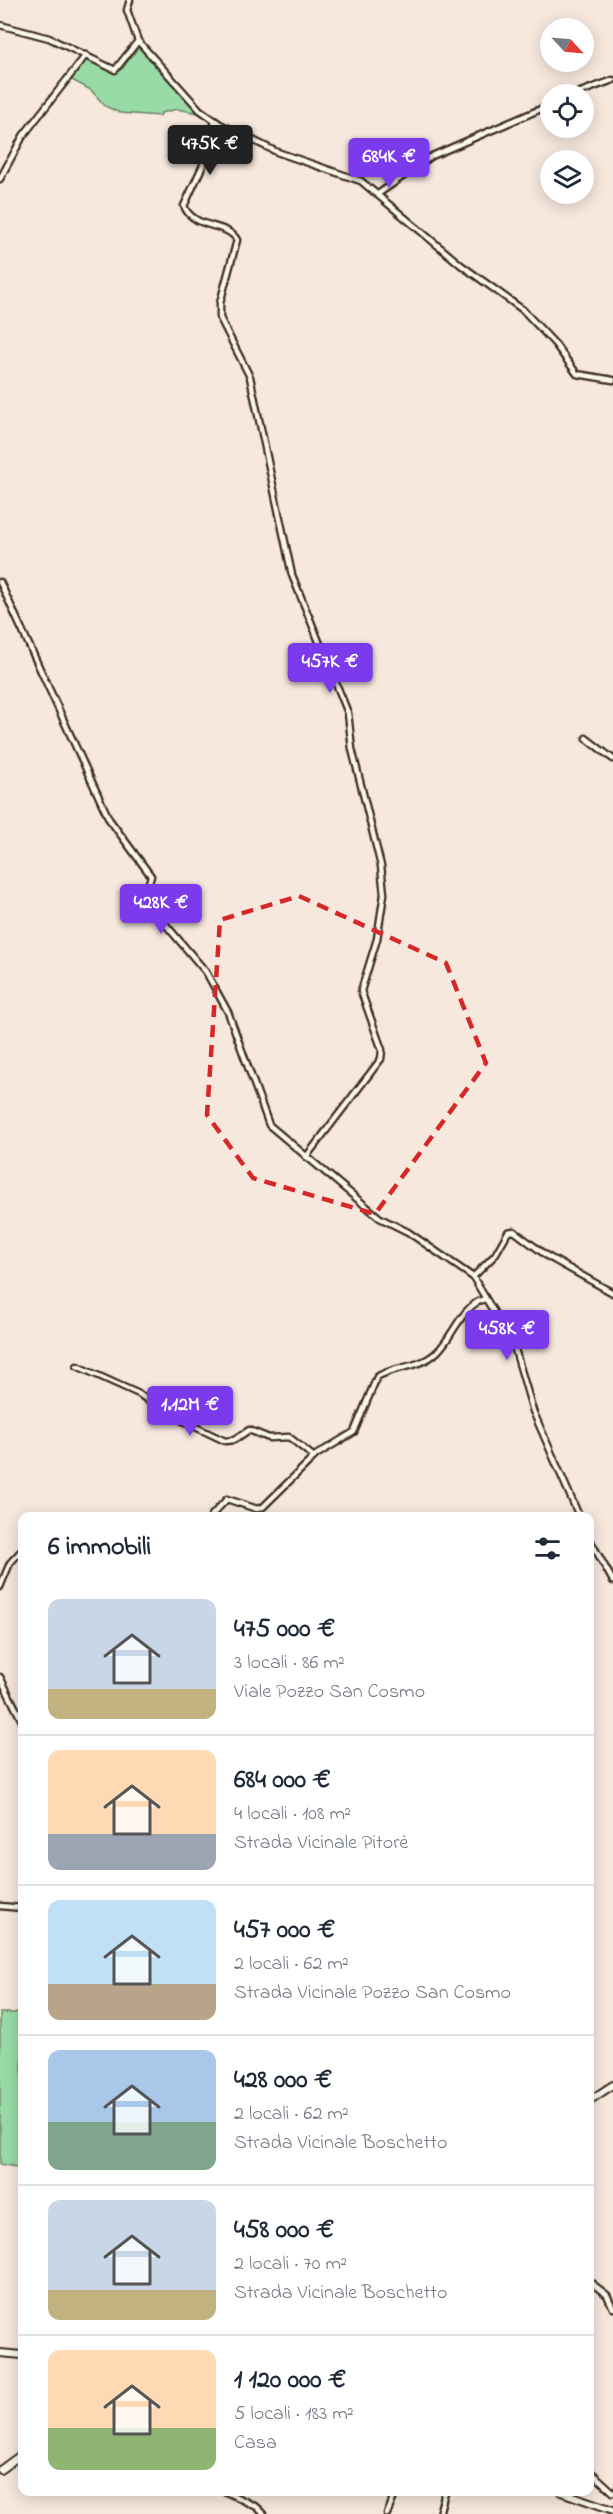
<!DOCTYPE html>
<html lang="it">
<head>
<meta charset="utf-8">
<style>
  :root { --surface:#fff; --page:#f6f6f7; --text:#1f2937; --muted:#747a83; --line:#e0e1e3; --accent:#7c3aed }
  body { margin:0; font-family:"Indie Flower",sans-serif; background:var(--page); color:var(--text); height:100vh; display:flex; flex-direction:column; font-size:22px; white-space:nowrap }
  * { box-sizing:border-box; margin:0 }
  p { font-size:20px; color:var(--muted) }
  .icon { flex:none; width:33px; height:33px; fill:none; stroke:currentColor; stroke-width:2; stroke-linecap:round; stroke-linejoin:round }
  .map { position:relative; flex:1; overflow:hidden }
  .panel { position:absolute; left:18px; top:1512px; width:576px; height:984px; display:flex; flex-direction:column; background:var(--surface); border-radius:12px; box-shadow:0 3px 15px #0003 }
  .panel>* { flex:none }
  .needle { width:39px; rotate:116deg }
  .fabs { position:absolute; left:540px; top:18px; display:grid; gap:12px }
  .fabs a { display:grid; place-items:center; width:54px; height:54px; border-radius:50%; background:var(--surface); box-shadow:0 3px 15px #0003; font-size:30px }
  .price { position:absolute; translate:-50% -51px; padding:0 14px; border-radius:6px; background:var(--accent); color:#fff; font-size:20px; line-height:39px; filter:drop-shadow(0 2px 3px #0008) }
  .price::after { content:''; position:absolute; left:50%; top:36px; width:18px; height:14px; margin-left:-9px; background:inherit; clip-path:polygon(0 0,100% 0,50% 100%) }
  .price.current { background:#222; color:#fff }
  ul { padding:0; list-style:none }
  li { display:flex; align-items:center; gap:18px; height:150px; padding:0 30px }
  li+li { border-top:2px solid var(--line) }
  li span { display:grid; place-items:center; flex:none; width:168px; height:120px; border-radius:12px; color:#555 }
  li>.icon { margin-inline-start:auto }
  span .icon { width:72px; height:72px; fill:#fffc; stroke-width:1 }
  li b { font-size:26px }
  h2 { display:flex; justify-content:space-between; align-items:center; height:72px; padding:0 30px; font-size:26px }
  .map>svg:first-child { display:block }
  .green { fill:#98dba7; stroke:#6a8262; stroke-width:1.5 }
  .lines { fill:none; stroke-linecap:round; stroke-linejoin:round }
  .street-casing { stroke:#3b2a1e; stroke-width:9 }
  .secondary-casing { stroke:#3b2a1e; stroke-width:10 }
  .street { stroke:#fbf7ec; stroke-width:4.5 }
  .secondary { stroke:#fbf7ec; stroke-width:6 }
  .marked { fill:none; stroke:#d62828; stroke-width:4.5; stroke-dasharray:12 8; stroke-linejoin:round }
</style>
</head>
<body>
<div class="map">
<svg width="613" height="2514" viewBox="0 0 613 2514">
  <rect width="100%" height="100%" fill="#f7e8de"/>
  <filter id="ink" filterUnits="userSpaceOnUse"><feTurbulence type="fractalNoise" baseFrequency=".0167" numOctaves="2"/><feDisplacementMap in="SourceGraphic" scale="12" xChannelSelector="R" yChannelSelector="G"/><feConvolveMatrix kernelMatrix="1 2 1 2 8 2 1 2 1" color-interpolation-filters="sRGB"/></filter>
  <g filter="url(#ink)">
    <g class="green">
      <polygon points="139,46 198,113 177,109 161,113 160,116 120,113 105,106 91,90 70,79 85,60 116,72 123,68"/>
      <polygon points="22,2009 22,2168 0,2164 0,2013 15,2013"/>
    </g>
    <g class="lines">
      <defs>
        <g id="street">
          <polyline points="0,25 49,38 115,70 138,41 127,10 130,0"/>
          <polyline points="138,41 200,110 220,124 277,152 361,181 461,265 523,310 555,344 577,374 613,380"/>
          <polyline points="575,94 613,80"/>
          <path d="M215 121 203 165 184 206C194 230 227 222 237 240L220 303V318L250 377 292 575 348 713 352 749 381 866 384 894 377 939 361 991 382 1050 381 1059 306 1157"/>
          <polyline points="0,179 23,136 86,55"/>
          <polyline points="378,194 432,156 550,105"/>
          <polyline points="0,582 109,819 151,876 144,899 206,972 228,1012 269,1125 380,1218 408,1232 473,1277 514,1346 533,1411 579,1516"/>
          <polyline points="586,738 613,759"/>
          <polyline points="473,1277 495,1255 508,1232 514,1231 547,1256 613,1293"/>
          <polyline points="77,1366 139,1394 164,1412 225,1441 234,1440 249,1430 269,1438 289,1437 314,1457"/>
          <path d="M211 1516 227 1499 257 1509 263 1507 316 1455 354 1432 377 1377C395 1365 419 1370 438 1351 454 1335 462 1305 485 1299"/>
          <polyline points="590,1540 613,1581"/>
          <polyline points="0,1587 10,1563 22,1550"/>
          <polyline points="0,1677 22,1721"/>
          <polyline points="0,1906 22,1908"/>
          <polyline points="590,2282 607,2295 613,2308"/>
          <polyline points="590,2471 613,2492"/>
          <polyline points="226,2492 257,2507 264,2514"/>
          <polyline points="387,2514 396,2492"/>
          <polyline points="439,2514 445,2492"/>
        </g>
        <g id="secondary">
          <polyline points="590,2100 613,2085"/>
          <polyline points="0,2353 22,2355"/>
          <polyline points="0,2470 22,2454"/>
          <polyline points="561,2492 613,2510"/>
        </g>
      </defs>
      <use href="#street" class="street-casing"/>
      <use href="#secondary" class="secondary-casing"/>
      <use href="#street" class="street"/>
      <use href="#secondary" class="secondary"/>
    </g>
  </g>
  <path class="marked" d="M299 896 446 963 486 1063 375 1214 253 1178 207 1115 220 920Z"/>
</svg>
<div class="fabs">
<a><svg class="needle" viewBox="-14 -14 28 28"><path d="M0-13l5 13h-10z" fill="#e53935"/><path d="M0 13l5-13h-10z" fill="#747a83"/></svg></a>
<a><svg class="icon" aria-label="locate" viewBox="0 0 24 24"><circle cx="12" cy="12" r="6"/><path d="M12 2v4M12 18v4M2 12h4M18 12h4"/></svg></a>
<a><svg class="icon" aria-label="layers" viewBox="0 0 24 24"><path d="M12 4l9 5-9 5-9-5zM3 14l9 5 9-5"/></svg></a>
</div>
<b class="price current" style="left:210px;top:176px">475K €</b>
<b class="price" style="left:389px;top:189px">684K €</b>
<b class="price" style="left:330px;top:694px">457K €</b>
<b class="price" style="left:161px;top:935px">428K €</b>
<b class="price" style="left:507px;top:1361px">458K €</b>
<b class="price" style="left:190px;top:1437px">1.12M €</b>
<section class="panel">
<h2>6 immobili<svg class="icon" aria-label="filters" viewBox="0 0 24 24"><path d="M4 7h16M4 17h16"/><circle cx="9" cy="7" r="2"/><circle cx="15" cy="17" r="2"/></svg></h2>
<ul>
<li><span style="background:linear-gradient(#c9d6e8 75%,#c2b280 0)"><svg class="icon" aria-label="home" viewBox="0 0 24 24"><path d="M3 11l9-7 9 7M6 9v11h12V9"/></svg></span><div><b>475 000 €</b><p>3 locali · 86 m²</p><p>Viale Pozzo San Cosmo</p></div></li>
<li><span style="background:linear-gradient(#ffd9b3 70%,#9aa5b1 0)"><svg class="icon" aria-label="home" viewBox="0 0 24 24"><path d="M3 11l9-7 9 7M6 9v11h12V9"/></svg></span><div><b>684 000 €</b><p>4 locali · 108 m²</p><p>Strada Vicinale Pitorè</p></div></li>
<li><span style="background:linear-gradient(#bfe0f5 70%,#b9a48a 0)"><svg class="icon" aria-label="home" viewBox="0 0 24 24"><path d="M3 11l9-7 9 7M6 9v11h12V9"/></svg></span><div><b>457 000 €</b><p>2 locali · 62 m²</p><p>Strada Vicinale Pozzo San Cosmo</p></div></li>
<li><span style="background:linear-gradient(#a9c7e8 60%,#7fa58c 0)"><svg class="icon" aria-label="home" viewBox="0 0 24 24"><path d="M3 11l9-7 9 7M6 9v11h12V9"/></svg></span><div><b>428 000 €</b><p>2 locali · 62 m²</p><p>Strada Vicinale Boschetto</p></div></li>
<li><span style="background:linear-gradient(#c9d6e8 75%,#c2b280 0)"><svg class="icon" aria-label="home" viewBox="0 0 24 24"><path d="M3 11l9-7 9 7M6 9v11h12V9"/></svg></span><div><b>458 000 €</b><p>2 locali · 70 m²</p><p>Strada Vicinale Boschetto</p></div></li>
<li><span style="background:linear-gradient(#ffd9b3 65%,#8fb573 0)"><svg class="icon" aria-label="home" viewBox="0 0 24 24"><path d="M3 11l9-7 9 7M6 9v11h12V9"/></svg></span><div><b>1 120 000 €</b><p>5 locali · 183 m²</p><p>Casa</p></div></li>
</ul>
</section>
</div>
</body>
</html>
